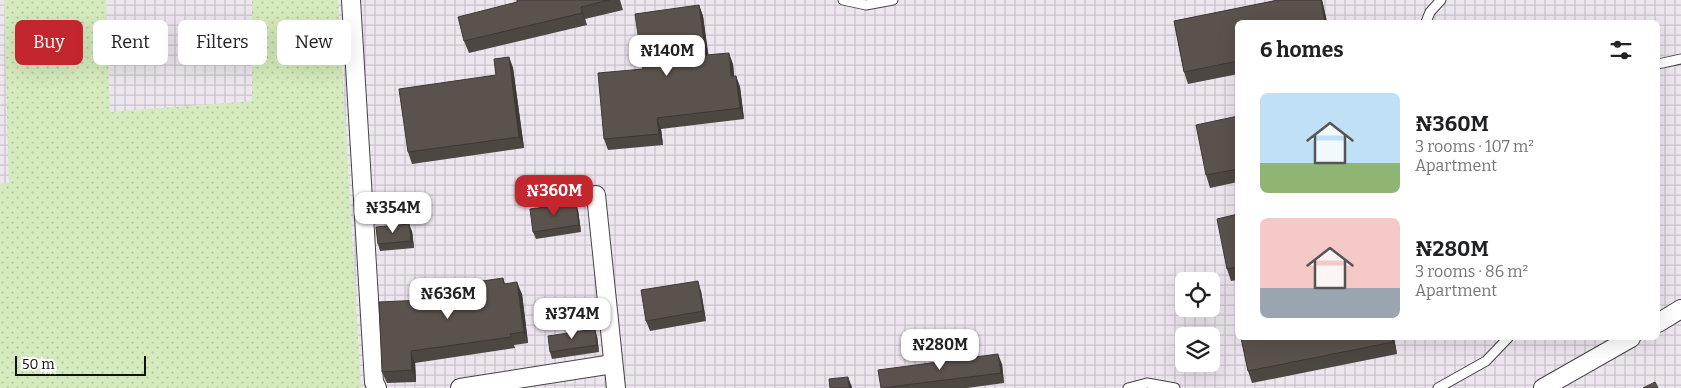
<!DOCTYPE html>
<html lang="en">
<head>
<meta charset="utf-8">
<style>
  :root { --surface:#fff; --page:#f6f6f6; --text:#202124; --muted:#757577; --accent:#c4262e }
  body { margin:0; font-family:Bitter,serif; background:var(--page); color:var(--text); height:100vh; display:flex; flex-direction:column; font-size:19px; white-space:nowrap }
  * { box-sizing:border-box; margin:0 }
  p { font-size:16px; color:var(--muted) }
  .icon { flex:none; width:28px; height:28px; fill:none; stroke:currentColor; stroke-width:2; stroke-linecap:round; stroke-linejoin:round }
  .map { position:relative; flex:1; overflow:hidden }
  .panel { position:absolute; left:1235px; top:20px; width:425px; height:320px; display:flex; flex-direction:column; background:var(--surface); border-radius:8px; box-shadow:0 5px 20px #0002 }
  .panel>* { flex:none }
  .guide { position:absolute; left:15px; top:20px; width:475px; height:45px; display:flex; gap:10px }
  .fabs { position:absolute; left:1175px; top:272px; display:grid; gap:10px }
  .fabs a { display:grid; place-items:center; width:45px; height:45px; border-radius:8px; background:var(--surface); box-shadow:0 5px 20px #0002; font-size:25px }
  .scale { position:absolute; left:15px; bottom:12px; width:131px; box-sizing:border-box; padding-left:5px; border:2px solid #111; border-top:0; font-size:14px; line-height:18px; white-space:nowrap; color:#111; -webkit-text-stroke:4px #fff; paint-order:stroke }
  .price { position:absolute; translate:-50% -42px; padding:0 11px; border-radius:10px; background:#fff; color:#222; font-size:16px; line-height:32px; filter:drop-shadow(0 1px 2px #0008) }
  .price::after { content:''; position:absolute; left:50%; top:30px; width:15px; height:11px; margin-left:-8px; background:inherit; clip-path:polygon(0 0,100% 0,50% 100%) }
  .price.selected { background:var(--accent); color:#fff }
  ul { padding:0; list-style:none }
  li { display:flex; align-items:center; gap:15px; height:125px; padding:0 25px }
  li span { display:grid; place-items:center; flex:none; width:140px; height:100px; border-radius:8px; color:#555 }
  li>.icon { margin-inline-start:auto }
  span .icon { width:60px; height:60px; fill:#fffc; stroke-width:1 }
  li b { font-size:21px }
  h2 { display:flex; justify-content:space-between; align-items:center; height:60px; padding:0 25px; font-size:21px }
  .pill { padding:0 18px; border-radius:8px; background:var(--surface); box-shadow:0 5px 20px #0002; font-size:18px; line-height:45px }
  .pill.selected { background:var(--accent); color:#fff }
  .map>svg:first-child { display:block }
  .industrial { fill:url(#industrial-grid); fill-rule:evenodd }
  .grass { fill:url(#grass-dots) }
  .lines { fill:none; stroke-linecap:round; stroke-linejoin:round }
  .service-casing { stroke:#444; stroke-width:11 }
  .minor-casing { stroke:#444; stroke-width:20 }
  .service { stroke:#fff; stroke-width:9 }
  .minor { stroke:#fff; stroke-width:18 }
  .wall { fill:#4d4742 }
  .shaded-wall { fill:#3f3936 }
  .building { fill:#5a524d; stroke:#3f3936 }
</style>
</head>
<body>
<div class="map">
<svg width="1681" height="388" viewBox="0 0 1681 388">
  <defs>
    <pattern id="industrial-grid" width="8" height="8" patternUnits="userSpaceOnUse" patternTransform="scale(1.25)"><rect width="8" height="8" fill="#eee6ef"/><path d="M0 4h8M4 0v8" fill="none" stroke="#cbc4cc"/></pattern>
    <pattern id="grass-dots" width="8" height="8" patternUnits="userSpaceOnUse" patternTransform="scale(1.25)"><rect width="8" height="8" fill="#d5ebbd"/><path d="M2 2h.1M6 6h.1" fill="none" stroke="#b6c8a1" stroke-width="1.8" stroke-linecap="round"/></pattern>
  </defs>
  <rect width="100%" height="100%" fill="#fffdf5"/>
  <path class="industrial" d="M0 0H1681V388H0ZM1238 22H1658V338H1238ZM1184 281H1211V309H1184ZM1184 336H1211V364H1184Z"/>
  <polygon class="grass" points="4,0 106,0 110,112 252,101 252,0 338,0 361,388 0,388 0,184 9,183"/>
  <g class="lines">
    <defs>
      <g id="service">
        <polyline points="843,0 866,5 893,0"/>
        <polyline points="1426,22 1430,12 1441,0"/>
        <polyline points="1658,64 1681,59"/>
        <polyline points="1128,388 1147,383 1175,388"/>
        <polyline points="1438,388 1486,361 1508,338"/>
      </g>
      <g id="minor">
        <polyline points="351,0 374,382 377,388"/>
        <polyline points="596,195 616,388"/>
        <polyline points="1658,323 1681,309"/>
        <polyline points="460,388 613,364"/>
        <polyline points="1543,388 1631,338"/>
      </g>
    </defs>
    <use href="#service" class="service-casing"/>
    <use href="#minor" class="minor-casing"/>
    <use href="#service" class="service"/>
    <use href="#minor" class="minor"/>
  </g>
  <g class="wall">
    <polygon points="517,0 620,0 623,10 585,19 587,25 469,53 464,41 517,2"/>
    <polygon points="1278,0 1322,0 1327,22 1238,22 1238,74 1188,84 1184,72 1174,21"/>
    <polygon points="699,5 703,16 708,55 733,64 734,76 736,76 740,87 744,119 661,129 663,145 608,150 604,139 643,69"/>
    <polygon points="509,57 513,68 524,148 412,164 408,152 496,75"/>
    <polygon points="1238,116 1238,182 1210,188 1206,175"/>
    <polygon points="578,210 581,232 536,239 533,232"/>
    <polygon points="1238,214 1238,280 1231,281 1227,269"/>
    <polygon points="412,231 414,248 380,251 378,244"/>
    <polygon points="503,278 505,284 522,294 528,343 514,345 515,348 415,363 416,382 387,383 382,372"/>
    <polygon points="701,291 706,321 650,331 646,321"/>
    <polygon points="597,336 599,352 552,359 550,352"/>
    <polygon points="1241,338 1394,338 1397,354 1252,383 1248,371"/>
    <polygon points="1002,364 1004,383 967,388 881,388"/>
  </g>
  <g class="shaded-wall">
    <polygon points="1321,0 1322,0 1323,4 1327,22 1325,22"/>
    <polygon points="699,5 703,16 710,66 706,55"/>
    <polygon points="581,7 587,25 582,13"/>
    <polygon points="729,53 733,64 735,87 731,76"/>
    <polygon points="509,57 513,68 524,148 519,137"/>
    <polygon points="736,76 740,87 744,119 740,108"/>
    <polygon points="657,118 661,129 663,145 659,134"/>
    <polygon points="576,203 578,210 581,232 579,225"/>
    <polygon points="409,224 412,231 414,248 411,241"/>
    <polygon points="698,281 701,291 706,321 703,311"/>
    <polygon points="517,282 522,294 528,343 524,332"/>
    <polygon points="595,329 597,336 599,352 597,345"/>
    <polygon points="1392,338 1394,338 1397,354 1393,342"/>
    <polygon points="411,351 415,363 416,382 412,370"/>
    <polygon points="998,354 1002,364 1004,383 1001,373"/>
    <polygon points="848,377 852,387 852,388 849,388"/>
  </g>
  <g class="building">
    <polygon points="517,0 609,0 581,7 582,13 464,41 458,17 517,2"/>
    <polygon points="1278,0 1321,0 1325,22 1238,22 1238,61 1184,72 1174,21"/>
    <polygon points="699,5 706,55 729,53 731,76 736,76 740,108 657,118 659,134 604,139 598,73 643,69 635,14"/>
    <polygon points="509,57 519,137 408,152 399,89 496,75 494,59"/>
    <polygon points="1238,116 1238,169 1206,175 1196,125"/>
    <polygon points="576,203 579,225 533,232 530,209"/>
    <polygon points="1238,214 1238,267 1227,269 1217,219"/>
    <polygon points="409,224 411,241 378,244 376,227"/>
    <polygon points="503,278 504,284 517,282 524,332 510,334 511,337 411,351 412,370 382,372 379,302 423,300 421,290"/>
    <polygon points="698,281 703,311 646,321 641,290"/>
    <polygon points="595,329 597,345 550,352 548,336"/>
    <polygon points="1241,338 1392,338 1393,342 1248,371"/>
    <polygon points="998,354 1001,373 881,388 878,370"/>
    <polygon points="848,377 849,388 830,388 829,379"/>
    <polygon points="1655,382 1658,388 1643,388"/>
  </g>
</svg>
<div class="fabs">
<a><svg class="icon" aria-label="locate" viewBox="0 0 24 24"><circle cx="12" cy="12" r="6"/><path d="M12 2v4M12 18v4M2 12h4M18 12h4"/></svg></a>
<a><svg class="icon" aria-label="layers" viewBox="0 0 24 24"><path d="M12 4l9 5-9 5-9-5zM3 14l9 5 9-5"/></svg></a>
</div>
<div class="scale">50 m</div>
<b class="price" style="left:667px;top:77px">₦140M</b>
<b class="price selected" style="left:554px;top:217px">₦360M</b>
<b class="price" style="left:393px;top:234px">₦354M</b>
<b class="price" style="left:448px;top:320px">₦636M</b>
<b class="price" style="left:572px;top:340px">₦374M</b>
<b class="price" style="left:940px;top:371px">₦280M</b>
<div class="guide">
<a class="pill selected">Buy</a>
<a class="pill">Rent</a>
<a class="pill">Filters</a>
<a class="pill">New</a>
</div>
<section class="panel">
<h2>6 homes<svg class="icon" aria-label="filters" viewBox="0 0 24 24"><path d="M4 7h16M4 17h16"/><circle cx="9" cy="7" r="2"/><circle cx="15" cy="17" r="2"/></svg></h2>
<ul>
<li><span style="background:linear-gradient(#bfe0f5 70%,#8fb573 0)"><svg class="icon" aria-label="home" viewBox="0 0 24 24"><path d="M3 11l9-7 9 7M6 9v11h12V9"/></svg></span><div><b>₦360M</b><p>3 rooms · 107 m²</p><p>Apartment</p></div></li>
<li><span style="background:linear-gradient(#f6c9c9 70%,#9aa5b1 0)"><svg class="icon" aria-label="home" viewBox="0 0 24 24"><path d="M3 11l9-7 9 7M6 9v11h12V9"/></svg></span><div><b>₦280M</b><p>3 rooms · 86 m²</p><p>Apartment</p></div></li>
</ul>
</section>
</div>
</body>
</html>
